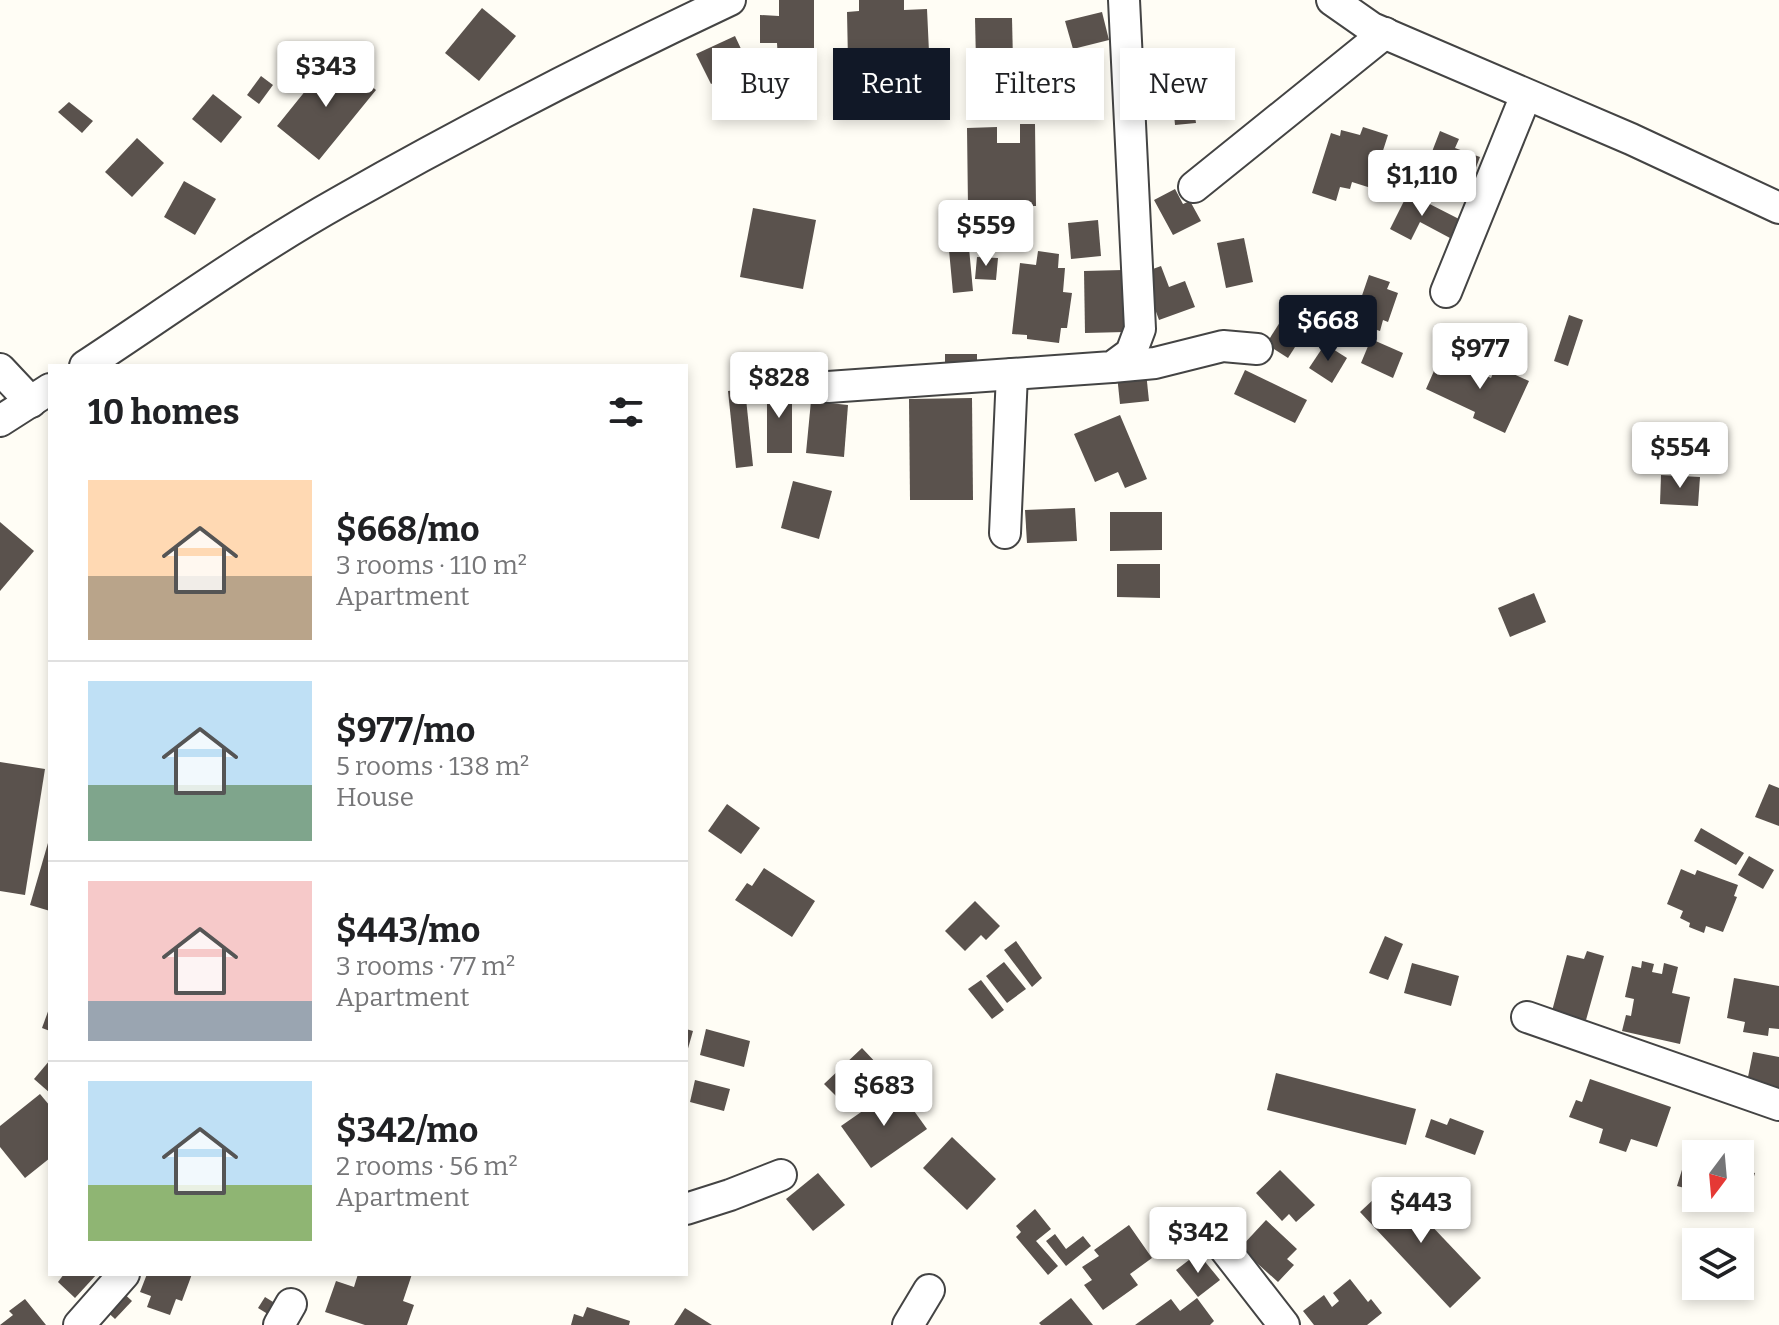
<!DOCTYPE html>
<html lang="en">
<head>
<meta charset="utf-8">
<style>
  :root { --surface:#fff; --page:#f2f2f2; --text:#202124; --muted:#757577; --line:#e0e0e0; --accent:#111827 }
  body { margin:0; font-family:Bitter,serif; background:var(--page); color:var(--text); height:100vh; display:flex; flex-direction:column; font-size:30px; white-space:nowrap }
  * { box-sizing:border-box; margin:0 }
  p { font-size:26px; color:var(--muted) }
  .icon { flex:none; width:44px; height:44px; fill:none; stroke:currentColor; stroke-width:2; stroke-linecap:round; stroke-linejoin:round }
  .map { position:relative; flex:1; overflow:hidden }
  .details { position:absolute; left:48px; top:364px; width:640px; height:912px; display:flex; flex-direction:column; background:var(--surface); border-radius:0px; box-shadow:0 4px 12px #0003 }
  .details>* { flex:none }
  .hud { position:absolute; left:712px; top:48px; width:760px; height:72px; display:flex; gap:16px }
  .needle { width:52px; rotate:196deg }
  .tools { position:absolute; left:1682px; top:1140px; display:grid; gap:16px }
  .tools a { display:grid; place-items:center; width:72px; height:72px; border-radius:0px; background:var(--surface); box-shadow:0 4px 12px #0003; font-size:40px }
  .price { position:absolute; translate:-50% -68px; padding:0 18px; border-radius:8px; background:#fff; color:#222; font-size:26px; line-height:52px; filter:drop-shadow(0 2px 4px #0008) }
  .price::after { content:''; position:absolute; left:50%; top:48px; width:24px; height:18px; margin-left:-12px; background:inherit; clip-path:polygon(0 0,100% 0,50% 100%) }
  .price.selected { background:var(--accent); color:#fff }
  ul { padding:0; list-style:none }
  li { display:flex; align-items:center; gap:24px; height:200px; padding:0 40px }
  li+li { border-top:2px solid var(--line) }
  li span { display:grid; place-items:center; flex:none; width:224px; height:160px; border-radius:0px; color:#555 }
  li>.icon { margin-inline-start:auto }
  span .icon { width:96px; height:96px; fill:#fffc; stroke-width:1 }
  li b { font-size:34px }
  h2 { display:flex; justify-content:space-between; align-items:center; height:96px; padding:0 40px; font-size:34px }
  .tag { padding:0 28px; border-radius:0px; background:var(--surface); box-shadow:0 4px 12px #0003; font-size:28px; line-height:72px }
  .tag.selected { background:var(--accent); color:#fff }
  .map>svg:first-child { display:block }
  .building { fill:#5a524d }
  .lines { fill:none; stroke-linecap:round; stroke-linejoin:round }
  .minor-casing { stroke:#444; stroke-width:34 }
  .minor { stroke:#fff; stroke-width:30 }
</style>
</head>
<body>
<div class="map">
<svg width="1779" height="1325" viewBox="0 0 1779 1325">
  <rect width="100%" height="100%" fill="#fffdf5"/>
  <g class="building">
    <polygon points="779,0 814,0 814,61 778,61 777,43 760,43 760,15 779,16"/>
    <polygon points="859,0 904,0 904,10 927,9 929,52 920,52 920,60 848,61 847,12 859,11"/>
    <polygon points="482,8 516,36 479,81 445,53"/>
    <polygon points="1102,12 1109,40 1073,49 1065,21"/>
    <polygon points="975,18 1012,18 1013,61 976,62"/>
    <polygon points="735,36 749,66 711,84 696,54"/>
    <polygon points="1061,53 1097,64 1085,104 1049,93"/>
    <polygon points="915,63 934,63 934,95 893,95 892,72 915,72"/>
    <polygon points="327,64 341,75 348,66 376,90 319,160 277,126"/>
    <polygon points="998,67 1023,67 1022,92 998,91"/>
    <polygon points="781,69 794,91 754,113 742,90"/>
    <polygon points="853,75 855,97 839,99 836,77"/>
    <polygon points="261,76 273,85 259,104 247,95"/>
    <polygon points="866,78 887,79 886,94 866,93"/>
    <polygon points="1190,83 1196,123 1175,125 1174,114 1156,116 1152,88"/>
    <polygon points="213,94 242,117 221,143 192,119"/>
    <polygon points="69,102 93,121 82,133 58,112"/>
    <polygon points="1020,124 1035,124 1036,206 968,207 967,128 997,127 997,143 1020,143"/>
    <polygon points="1363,127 1388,135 1371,188 1352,182 1350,189 1340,187 1336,201 1312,193 1331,133 1340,136 1341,130 1360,135"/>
    <polygon points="1440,131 1459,139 1455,148 1480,157 1467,191 1423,175"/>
    <polygon points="137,138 164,163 132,197 105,172"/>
    <polygon points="184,181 216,199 195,235 164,217"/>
    <polygon points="1175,189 1183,204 1190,201 1201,221 1173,235 1154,200"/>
    <polygon points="1408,193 1459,219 1450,238 1420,222 1411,240 1390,229"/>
    <polygon points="753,208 816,220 803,289 740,277"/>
    <polygon points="1098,220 1101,256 1071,259 1068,223"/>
    <polygon points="1244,238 1253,282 1226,288 1217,243"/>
    <polygon points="969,248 973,291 953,293 949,250"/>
    <polygon points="1038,251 1059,254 1058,268 1065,268 1063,292 1072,293 1067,328 1061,328 1059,343 1027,339 1027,335 1012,334 1020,263 1036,265"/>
    <polygon points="977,257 998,258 996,280 975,279"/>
    <polygon points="1161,266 1169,287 1185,281 1195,307 1159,320 1142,273"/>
    <polygon points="1123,270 1125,332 1085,333 1084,271"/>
    <polygon points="1369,275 1390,282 1387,289 1398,293 1388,322 1383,320 1380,331 1353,322"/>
    <polygon points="1303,303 1347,323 1342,336 1297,316"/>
    <polygon points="1569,315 1583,320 1568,366 1554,361"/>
    <polygon points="1282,319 1304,333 1288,358 1266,344"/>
    <polygon points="1371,339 1403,353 1393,378 1361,363"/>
    <polygon points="1325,344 1347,358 1332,383 1309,368"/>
    <polygon points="945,354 977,354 977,373 945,374"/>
    <polygon points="1441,355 1491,378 1496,366 1529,381 1505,433 1473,418 1475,412 1426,389"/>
    <polygon points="1245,370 1307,400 1295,423 1234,394"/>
    <polygon points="1146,372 1149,401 1120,404 1117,375"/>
    <polygon points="767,383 784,383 784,399 792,399 792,453 767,453"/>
    <polygon points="745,389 753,466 736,468 728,391"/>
    <polygon points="972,398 973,500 910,500 909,399"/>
    <polygon points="811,401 848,405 844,457 806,453"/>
    <polygon points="1120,415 1147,479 1125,488 1118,472 1095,482 1074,434"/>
    <polygon points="1661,475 1700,477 1698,506 1660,504"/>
    <polygon points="793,481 832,491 819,539 781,528"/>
    <polygon points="1075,508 1077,541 1027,543 1025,510"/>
    <polygon points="1110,512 1162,512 1162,550 1110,551"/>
    <polygon points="0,522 34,551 0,591"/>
    <polygon points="1117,564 1160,564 1160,598 1117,597"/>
    <polygon points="1534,593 1546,622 1510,637 1498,608"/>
    <polygon points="0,762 45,769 25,895 0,891"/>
    <polygon points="1769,784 1779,788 1779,826 1755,817"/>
    <polygon points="727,804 760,828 741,854 708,831"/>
    <polygon points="1701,828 1744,853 1736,865 1694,841"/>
    <polygon points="50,836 50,911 30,905"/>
    <polygon points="1749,856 1774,870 1763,889 1738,875"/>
    <polygon points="764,868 815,901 792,937 735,900 747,883 752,886"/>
    <polygon points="1681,869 1695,875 1697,870 1738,885 1734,896 1737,897 1723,932 1706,926 1704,933 1689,927 1690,923 1680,918 1683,911 1667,904"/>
    <polygon points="975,901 1000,926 986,940 981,935 965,951 945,931"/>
    <polygon points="1385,936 1403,944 1388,980 1369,973"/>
    <polygon points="1016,941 1042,978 1032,987 1004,950"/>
    <polygon points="1587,951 1604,956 1586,1020 1552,1011 1567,955 1584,959"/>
    <polygon points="1642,961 1654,964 1652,972 1662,974 1664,963 1678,967 1672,993 1690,997 1680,1044 1622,1031 1626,1015 1631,1016 1634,999 1625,997 1632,966 1641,968"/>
    <polygon points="1004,962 1026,989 1007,1003 986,976"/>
    <polygon points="1412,963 1459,976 1451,1006 1404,993"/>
    <polygon points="1734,978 1779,986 1779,1029 1769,1028 1768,1036 1743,1032 1745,1022 1727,1018"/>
    <polygon points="981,980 1004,1010 992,1019 968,989"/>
    <polygon points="50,1006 50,1031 42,1028"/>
    <polygon points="686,1029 693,1031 687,1052 686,1052"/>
    <polygon points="706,1029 750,1041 744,1067 700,1055"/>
    <polygon points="862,1048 879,1066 869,1075 882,1089 868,1102 855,1089 842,1102 824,1084"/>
    <polygon points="1753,1052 1779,1057 1779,1093 1746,1087"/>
    <polygon points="50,1060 50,1093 34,1079"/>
    <polygon points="1276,1073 1416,1109 1406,1145 1267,1110"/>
    <polygon points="1590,1079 1671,1107 1657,1147 1631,1139 1626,1152 1599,1143 1603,1129 1569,1117 1576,1100 1582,1102"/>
    <polygon points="695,1080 730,1089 724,1111 690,1102"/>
    <polygon points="897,1087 927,1129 871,1168 841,1126"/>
    <polygon points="40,1094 50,1106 50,1158 25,1178 0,1147 0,1126"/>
    <polygon points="1450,1118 1484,1131 1475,1155 1425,1137 1431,1119 1447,1125"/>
    <polygon points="952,1137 996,1179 967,1210 923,1168"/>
    <polygon points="1705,1142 1741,1154 1696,1154 1696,1191 1677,1186 1689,1147 1702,1150"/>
    <polygon points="1740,1169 1755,1173 1746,1203 1734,1199 1740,1198"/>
    <polygon points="1280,1170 1315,1205 1296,1222 1289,1214 1282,1221 1256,1193"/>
    <polygon points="818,1173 845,1205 813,1231 786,1199"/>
    <polygon points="1391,1183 1481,1278 1450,1308 1360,1212"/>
    <polygon points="1035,1209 1051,1229 1036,1241 1058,1266 1048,1275 1016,1237 1021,1232 1016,1226"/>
    <polygon points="1266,1220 1297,1249 1287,1259 1294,1265 1278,1282 1240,1248"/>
    <polygon points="1129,1225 1152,1258 1130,1274 1138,1285 1103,1310 1084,1285 1092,1280 1082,1267 1099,1256 1094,1250"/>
    <polygon points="1055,1234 1066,1249 1083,1236 1091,1246 1066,1266 1046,1241"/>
    <polygon points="1198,1253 1220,1280 1198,1297 1176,1270"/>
    <polygon points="64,1274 97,1274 75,1298 58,1282"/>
    <polygon points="147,1274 192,1274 182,1301 176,1299 170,1315 147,1307 151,1296 140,1292"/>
    <polygon points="358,1274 412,1274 403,1301 414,1305 407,1325 365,1325 325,1312 336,1281 354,1287"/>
    <polygon points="1350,1279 1368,1302 1371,1299 1382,1313 1367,1325 1314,1325 1303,1311 1324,1295 1332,1307 1339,1301 1333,1293"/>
    <polygon points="119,1289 132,1301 115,1319 102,1307"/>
    <polygon points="265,1297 278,1305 271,1316 258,1308"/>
    <polygon points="1071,1298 1093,1325 1041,1325 1039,1323"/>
    <polygon points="1197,1298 1214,1321 1210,1325 1135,1325 1171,1299 1180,1311"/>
    <polygon points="25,1299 46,1325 0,1325 13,1315 9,1311"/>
    <polygon points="587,1307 630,1321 629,1325 571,1325 574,1314 583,1317"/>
    <polygon points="685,1308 712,1325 674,1325"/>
  </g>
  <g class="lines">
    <defs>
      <g id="minor">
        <polyline points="1332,0 1372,28 1631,139 1779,208"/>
        <polyline points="1194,187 1385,33"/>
        <polyline points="1446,292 1526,95"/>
        <path d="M85 366C170 310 252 251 341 201 468 129 598 62 730 0"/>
        <polyline points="1112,367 1155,363 1223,346 1257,349"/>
        <polyline points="0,369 31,402"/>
        <polyline points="828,387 1112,367 1131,353 1140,329 1124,0"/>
        <polyline points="0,421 50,389"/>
        <polyline points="1005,533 1012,374"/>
        <polyline points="1527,1017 1779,1105"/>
        <polyline points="686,1209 730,1195 781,1175"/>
        <polyline points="1207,1226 1284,1325"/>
        <polyline points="79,1325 124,1274"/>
        <polyline points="279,1325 291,1304"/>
        <polyline points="908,1325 929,1290"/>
      </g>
    </defs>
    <use href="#minor" class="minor-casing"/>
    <use href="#minor" class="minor"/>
  </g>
</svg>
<div class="tools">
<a><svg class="needle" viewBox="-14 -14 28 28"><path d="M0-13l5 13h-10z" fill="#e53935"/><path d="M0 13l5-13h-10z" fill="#757577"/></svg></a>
<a><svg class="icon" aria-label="layers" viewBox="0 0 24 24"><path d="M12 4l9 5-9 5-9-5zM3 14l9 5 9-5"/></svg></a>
</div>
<b class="price" style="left:326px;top:109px">$343</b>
<b class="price" style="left:1422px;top:218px">$1,110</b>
<b class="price" style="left:986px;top:268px">$559</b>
<b class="price selected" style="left:1328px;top:363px">$668</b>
<b class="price" style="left:1480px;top:391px">$977</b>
<b class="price" style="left:779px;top:420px">$828</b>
<b class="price" style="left:1680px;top:490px">$554</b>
<b class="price" style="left:884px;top:1128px">$683</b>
<b class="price" style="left:1421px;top:1245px">$443</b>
<b class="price" style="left:1198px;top:1275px">$342</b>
<div class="hud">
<a class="tag">Buy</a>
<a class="tag selected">Rent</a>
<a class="tag">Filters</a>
<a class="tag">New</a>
</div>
<section class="details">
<h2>10 homes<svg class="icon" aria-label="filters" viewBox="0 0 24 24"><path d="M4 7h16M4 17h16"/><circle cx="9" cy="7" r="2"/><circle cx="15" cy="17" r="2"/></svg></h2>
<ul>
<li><span style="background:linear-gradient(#ffd9b3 60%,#b9a48a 0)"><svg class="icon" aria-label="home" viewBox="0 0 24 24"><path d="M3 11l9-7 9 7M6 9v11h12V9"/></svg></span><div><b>$668/mo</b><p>3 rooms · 110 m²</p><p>Apartment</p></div></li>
<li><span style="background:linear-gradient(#bfe0f5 65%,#7fa58c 0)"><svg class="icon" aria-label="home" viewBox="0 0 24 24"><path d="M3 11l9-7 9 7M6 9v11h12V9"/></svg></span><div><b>$977/mo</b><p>5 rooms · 138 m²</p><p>House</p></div></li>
<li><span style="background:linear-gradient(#f6c9c9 75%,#9aa5b1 0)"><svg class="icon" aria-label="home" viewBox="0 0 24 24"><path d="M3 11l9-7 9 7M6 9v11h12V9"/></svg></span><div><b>$443/mo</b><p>3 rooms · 77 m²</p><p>Apartment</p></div></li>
<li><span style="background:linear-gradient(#bfe0f5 65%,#8fb573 0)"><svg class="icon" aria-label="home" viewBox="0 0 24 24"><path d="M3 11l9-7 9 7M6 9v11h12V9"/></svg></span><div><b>$342/mo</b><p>2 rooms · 56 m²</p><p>Apartment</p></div></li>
</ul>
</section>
</div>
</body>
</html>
